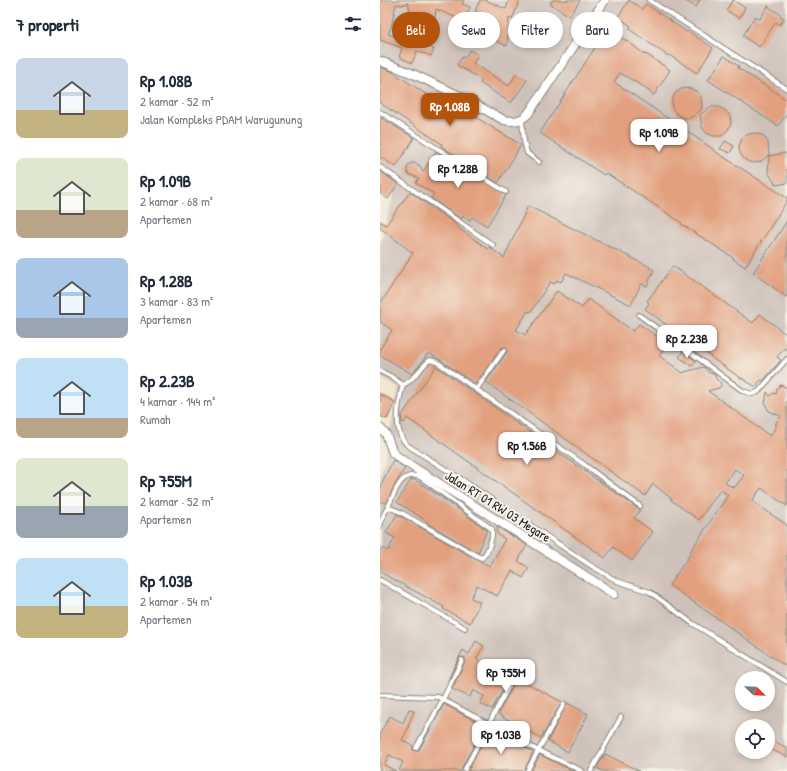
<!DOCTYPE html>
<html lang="id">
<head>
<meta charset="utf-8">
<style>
  :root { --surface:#fff; --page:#f2f2f3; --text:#1f2937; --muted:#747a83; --accent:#b45309 }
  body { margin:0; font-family:"Patrick Hand",sans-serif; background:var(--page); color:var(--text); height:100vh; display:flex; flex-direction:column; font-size:15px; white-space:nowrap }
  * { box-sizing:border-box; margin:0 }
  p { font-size:13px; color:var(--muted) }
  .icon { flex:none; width:22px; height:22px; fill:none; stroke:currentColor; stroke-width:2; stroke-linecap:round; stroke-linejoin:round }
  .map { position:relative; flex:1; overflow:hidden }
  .drawer { display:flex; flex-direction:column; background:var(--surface); width:380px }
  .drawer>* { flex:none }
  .guide { position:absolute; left:12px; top:12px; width:335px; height:36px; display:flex; gap:8px }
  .needle { width:26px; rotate:113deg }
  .buttons { position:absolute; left:355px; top:671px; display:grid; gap:8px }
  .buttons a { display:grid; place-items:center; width:40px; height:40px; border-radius:50%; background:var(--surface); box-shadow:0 2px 6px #0003; font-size:20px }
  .price { position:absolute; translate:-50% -34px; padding:0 9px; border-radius:8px; background:#fff; color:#222; font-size:13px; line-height:26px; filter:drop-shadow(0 1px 2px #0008) }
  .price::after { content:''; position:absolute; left:50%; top:24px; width:12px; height:9px; margin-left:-6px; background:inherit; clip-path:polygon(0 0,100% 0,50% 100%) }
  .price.selected { background:var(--accent); color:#fff }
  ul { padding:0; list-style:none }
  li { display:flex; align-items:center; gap:12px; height:100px; padding:0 16px }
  li span { display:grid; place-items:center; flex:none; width:112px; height:80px; border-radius:8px; color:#555 }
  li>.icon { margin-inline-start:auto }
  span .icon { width:48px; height:48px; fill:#fffc; stroke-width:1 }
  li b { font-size:17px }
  h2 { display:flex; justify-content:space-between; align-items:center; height:48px; padding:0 16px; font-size:17px }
  .pill { padding:0 14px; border-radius:18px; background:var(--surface); box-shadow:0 2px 6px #0003; font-size:14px; line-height:36px }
  .pill.selected { background:var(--accent); color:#fff }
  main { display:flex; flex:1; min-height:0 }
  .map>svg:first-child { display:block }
  .industrial { fill:#cec1ba; fill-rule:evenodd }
  .building { fill:#e2a07f; fill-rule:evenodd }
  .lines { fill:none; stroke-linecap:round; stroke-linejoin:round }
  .lane-casing { stroke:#878276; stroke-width:6 }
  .street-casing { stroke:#878276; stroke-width:10 }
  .lane { stroke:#fff; stroke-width:4 }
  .street { stroke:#fff; stroke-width:8 }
  .labels { text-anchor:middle; stroke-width:4; stroke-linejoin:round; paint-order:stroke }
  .street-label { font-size:13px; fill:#1c1c1c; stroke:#f7f3e8 }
</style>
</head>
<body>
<main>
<section class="drawer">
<h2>7 properti<svg class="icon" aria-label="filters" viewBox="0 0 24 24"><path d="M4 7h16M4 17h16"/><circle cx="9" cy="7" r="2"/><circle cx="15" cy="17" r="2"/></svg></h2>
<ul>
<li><span style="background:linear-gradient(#c9d6e8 65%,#c2b280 0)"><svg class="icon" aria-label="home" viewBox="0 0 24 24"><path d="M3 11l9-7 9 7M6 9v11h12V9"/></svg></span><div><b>Rp 1.08B</b><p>2 kamar · 52 m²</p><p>Jalan Kompleks PDAM Warugunung</p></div></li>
<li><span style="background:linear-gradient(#dfe7d0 65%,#b9a48a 0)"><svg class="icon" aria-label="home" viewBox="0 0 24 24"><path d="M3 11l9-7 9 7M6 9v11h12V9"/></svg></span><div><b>Rp 1.09B</b><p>2 kamar · 68 m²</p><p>Apartemen</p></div></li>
<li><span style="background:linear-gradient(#a9c7e8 75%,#9aa5b1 0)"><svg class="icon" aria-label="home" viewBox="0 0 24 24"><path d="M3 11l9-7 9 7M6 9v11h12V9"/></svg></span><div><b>Rp 1.28B</b><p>3 kamar · 83 m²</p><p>Apartemen</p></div></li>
<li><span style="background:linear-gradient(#bfe0f5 75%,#b9a48a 0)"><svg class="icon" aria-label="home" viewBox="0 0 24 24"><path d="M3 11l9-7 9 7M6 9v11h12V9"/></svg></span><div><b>Rp 2.23B</b><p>4 kamar · 144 m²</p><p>Rumah</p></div></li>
<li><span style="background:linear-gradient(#dfe7d0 60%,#9aa5b1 0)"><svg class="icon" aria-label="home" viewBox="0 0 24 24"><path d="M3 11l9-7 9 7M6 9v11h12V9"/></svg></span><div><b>Rp 755M</b><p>2 kamar · 52 m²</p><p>Apartemen</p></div></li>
<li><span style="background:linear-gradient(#bfe0f5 60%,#c2b280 0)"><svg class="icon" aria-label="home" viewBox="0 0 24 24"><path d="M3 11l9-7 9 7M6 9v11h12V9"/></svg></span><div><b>Rp 1.03B</b><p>2 kamar · 54 m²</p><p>Apartemen</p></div></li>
</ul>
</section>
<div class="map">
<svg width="407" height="771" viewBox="0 0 407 771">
  <rect width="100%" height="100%" fill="#f7f3e8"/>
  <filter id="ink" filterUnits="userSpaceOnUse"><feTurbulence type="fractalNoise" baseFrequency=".025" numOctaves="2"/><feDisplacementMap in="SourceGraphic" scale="8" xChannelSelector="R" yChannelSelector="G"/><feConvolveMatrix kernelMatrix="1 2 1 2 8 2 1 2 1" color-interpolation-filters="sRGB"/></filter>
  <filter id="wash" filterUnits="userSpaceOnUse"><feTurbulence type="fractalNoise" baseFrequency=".012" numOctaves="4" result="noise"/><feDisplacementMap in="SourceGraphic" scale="16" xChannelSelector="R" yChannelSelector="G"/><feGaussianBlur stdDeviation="0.9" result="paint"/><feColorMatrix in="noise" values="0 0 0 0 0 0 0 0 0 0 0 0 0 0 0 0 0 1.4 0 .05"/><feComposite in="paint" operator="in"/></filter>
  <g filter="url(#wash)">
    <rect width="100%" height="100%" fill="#f2e7d0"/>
    <path class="industrial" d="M0 0H407V771H0V480L19 388 0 377V246L16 184 0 172ZM362 678H388V704H362ZM362 726H388V752H362Z"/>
    <g id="blocks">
      <g class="building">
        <polygon points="2,0 84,0 82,4 90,7 84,21 56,9 55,18 51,21 48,22 43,20 41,12 35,13 30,11 28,3 22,5 16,4 11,28 8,34 28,41 29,39 54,49 51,56 37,51 32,63 19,57 22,48 0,40 0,4"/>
        <polygon points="100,0 105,0 126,9 129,0 140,0 132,19 129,18 127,46 95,32 103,15 95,11"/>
        <polygon points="172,0 200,0 190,16 170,4"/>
        <polygon points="249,0 262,9 266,4 307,32 308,31 333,48 317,73 289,55 288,56 249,29 251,26 238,17"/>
        <polygon points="304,0 320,0 316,7"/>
        <polygon points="353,0 365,8 359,18 346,10"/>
        <polygon points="388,6 401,15 400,16 404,18 400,25 396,22 379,47 363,36 375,16 380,19"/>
        <polygon points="227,29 250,43 265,55 266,54 290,70 274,95 266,89 266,88 240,73 234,82 333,149 333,150 407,198 407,201 365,267 353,259 354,258 301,224 302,223 226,173 224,175 160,133"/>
        <polygon points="90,50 98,55 93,63 129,86 136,74 147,80 131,103 100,83 102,80 77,65 82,57 84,58"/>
        <polygon points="344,56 359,66 358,68 407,100 407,113 398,126 328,80"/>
        <polygon points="0,67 11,71 76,114 79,107 141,145 118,183 61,146 62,144 0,103"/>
        <polygon points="309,88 316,91 321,97 322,109 312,117 304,118 297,114 292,108 292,100 295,93 301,89"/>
        <polygon points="330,107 338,107 345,110 350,116 351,124 347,131 341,136 333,136 326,133 322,127 320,115"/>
        <polygon points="0,117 34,138 16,167 0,157"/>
        <polygon points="376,133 384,136 388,142 389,155 380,162 372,163 365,160 360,153 359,146 362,138 369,134"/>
        <polygon points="345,141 354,146 350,153 340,149"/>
        <polygon points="56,151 126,195 107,226 92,217 90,220 83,216 81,219 51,198 54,194 36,183 39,178 28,174 27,169 28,165 32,163 34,163 39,165 43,172"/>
        <polygon points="405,153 407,154 407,183 396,185 388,172 389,156"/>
        <polygon points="0,171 18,184 8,199 0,193"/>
        <path d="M30 192 77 225 76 226 108 249 109 247 124 258 148 206 270 267 269 268 274 270 267 286 261 284 251 305 186 273 181 282 176 280 175 284 170 282 151 312 148 311 136 330 145 335 177 291 202 308 208 299 253 331 259 324 288 344 279 356 303 373 304 372 324 367 328 372 335 375 336 379 341 383V386L339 388 328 391 390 436 397 425 395 424 401 416 389 411 385 404 387 392 390 396 393 393 396 394 397 389 401 385 407 388V506L381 488 372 501 407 525V667L289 585 311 553 310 552 348 495 340 490 319 520 291 500 292 499 273 484 265 496 106 382 127 352V349L126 347 121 348 95 384 59 359 48 353 42 362 32 374 0 355V349L12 330 0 322V304L33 253 0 228V221L6 225ZM355 469 364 475 354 488 345 483Z"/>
        <polygon points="407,221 407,297 373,273"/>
        <polygon points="293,266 373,323 380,314 407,335 407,350 404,348 397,357 401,360 383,381 381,380 379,382 376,387 356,375 265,309 269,303 267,301"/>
        <polygon points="303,351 316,361 312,366 299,357"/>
        <polygon points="56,366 260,510 254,518 273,532 252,561 233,547 225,558 27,418 24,423 21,422 22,415"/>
        <polygon points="0,394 15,402 7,419 0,416"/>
        <polygon points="13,460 25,468 13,488 6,504 0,501 0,491 2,486 1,485"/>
        <polygon points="31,480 35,480 64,499 107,530 98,553 47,523 48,522 17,502"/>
        <polygon points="17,514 97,560 110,566 125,539 117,534 117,527 147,545 138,561 149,568 143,578 132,571 117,596 97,585 91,598 100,602 90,623 63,609 64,607 0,572 0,551 2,548 8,551 15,538 6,533"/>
        <polygon points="96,641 104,646 96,659 116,668 119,662 131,667 127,674 137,678 182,702 161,738 119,715 120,713 119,712 135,682 134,677 131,677 129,678 112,709 100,704 104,696 93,690 90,697 72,689 85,662 85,658 82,657 79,658 68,681 74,667 83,650 89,654"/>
        <polygon points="187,703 208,714 188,752 168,741"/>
        <polygon points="64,704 104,726 82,767 82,771 19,771 23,762 9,755 4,765 16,771 0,771 0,733 10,716 23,723 29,709 34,711 28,726 29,727 22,740 33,746 33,750 36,751 39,750"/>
        <polygon points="110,729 153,752 144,771 88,771"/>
        <polygon points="390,739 407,748 407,757 388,748"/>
        <polygon points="225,754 259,771 223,771 217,768"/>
        <polygon points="160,755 194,771 151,771"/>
      </g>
    </g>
  </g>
  <g filter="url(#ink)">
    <use href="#blocks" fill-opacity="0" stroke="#878276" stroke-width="1"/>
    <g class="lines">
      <defs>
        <g id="lane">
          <polyline points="269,0 407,89"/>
          <polyline points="0,112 126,192"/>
          <polyline points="142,120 144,141 147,153 159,162"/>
          <polyline points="0,167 113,245"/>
          <polyline points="259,315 363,391 372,394 378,392 407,359"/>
          <path d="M0 371 10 376 23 385C37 378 39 368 50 360L57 362 205 465 260 506"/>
          <path d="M23 385C18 403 12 431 27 445L84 481 210 565 237 581 270 592 312 623 407 682"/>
          <polyline points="96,390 124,350"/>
          <path d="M0 526 4 514 8 507 20 512 99 557 102 558C109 551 113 538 112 529L105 524 40 477C20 470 15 493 8 507"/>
          <polyline points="0,580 85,628"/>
          <polyline points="0,695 58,697 157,750 202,771"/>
          <polyline points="36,748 63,699 82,660"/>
          <polyline points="85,769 132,680"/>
          <polyline points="147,771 184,704"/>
          <polyline points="211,771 241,717"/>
        </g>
        <g id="street">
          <path d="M0 61 31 73 78 95 124 120C134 122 141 121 148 114L225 0"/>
          <polyline points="0,428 6,434 13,453 22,460 234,594"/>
        </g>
      </defs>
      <use href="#lane" class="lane-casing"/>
      <use href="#street" class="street-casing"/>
      <use href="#lane" class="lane"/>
      <use href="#street" class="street"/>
    </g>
  </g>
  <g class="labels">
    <g class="street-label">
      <text transform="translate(118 506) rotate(32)" y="5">Jalan RT 01 RW 03 Megare</text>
    </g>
  </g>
</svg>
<div class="buttons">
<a><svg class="needle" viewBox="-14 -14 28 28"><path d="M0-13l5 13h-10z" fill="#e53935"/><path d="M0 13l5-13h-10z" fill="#747a83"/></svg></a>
<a><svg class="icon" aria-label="locate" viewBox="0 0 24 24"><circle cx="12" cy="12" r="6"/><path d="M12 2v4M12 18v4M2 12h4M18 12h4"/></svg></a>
</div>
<b class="price selected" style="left:70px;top:127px">Rp 1.08B</b>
<b class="price" style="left:279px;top:153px">Rp 1.09B</b>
<b class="price" style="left:78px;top:189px">Rp 1.28B</b>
<b class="price" style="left:307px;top:359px">Rp 2.23B</b>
<b class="price" style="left:147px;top:466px">Rp 1.56B</b>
<b class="price" style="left:126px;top:693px">Rp 755M</b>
<b class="price" style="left:121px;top:755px">Rp 1.03B</b>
<div class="guide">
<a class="pill selected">Beli</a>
<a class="pill">Sewa</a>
<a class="pill">Filter</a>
<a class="pill">Baru</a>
</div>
</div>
</main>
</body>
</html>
